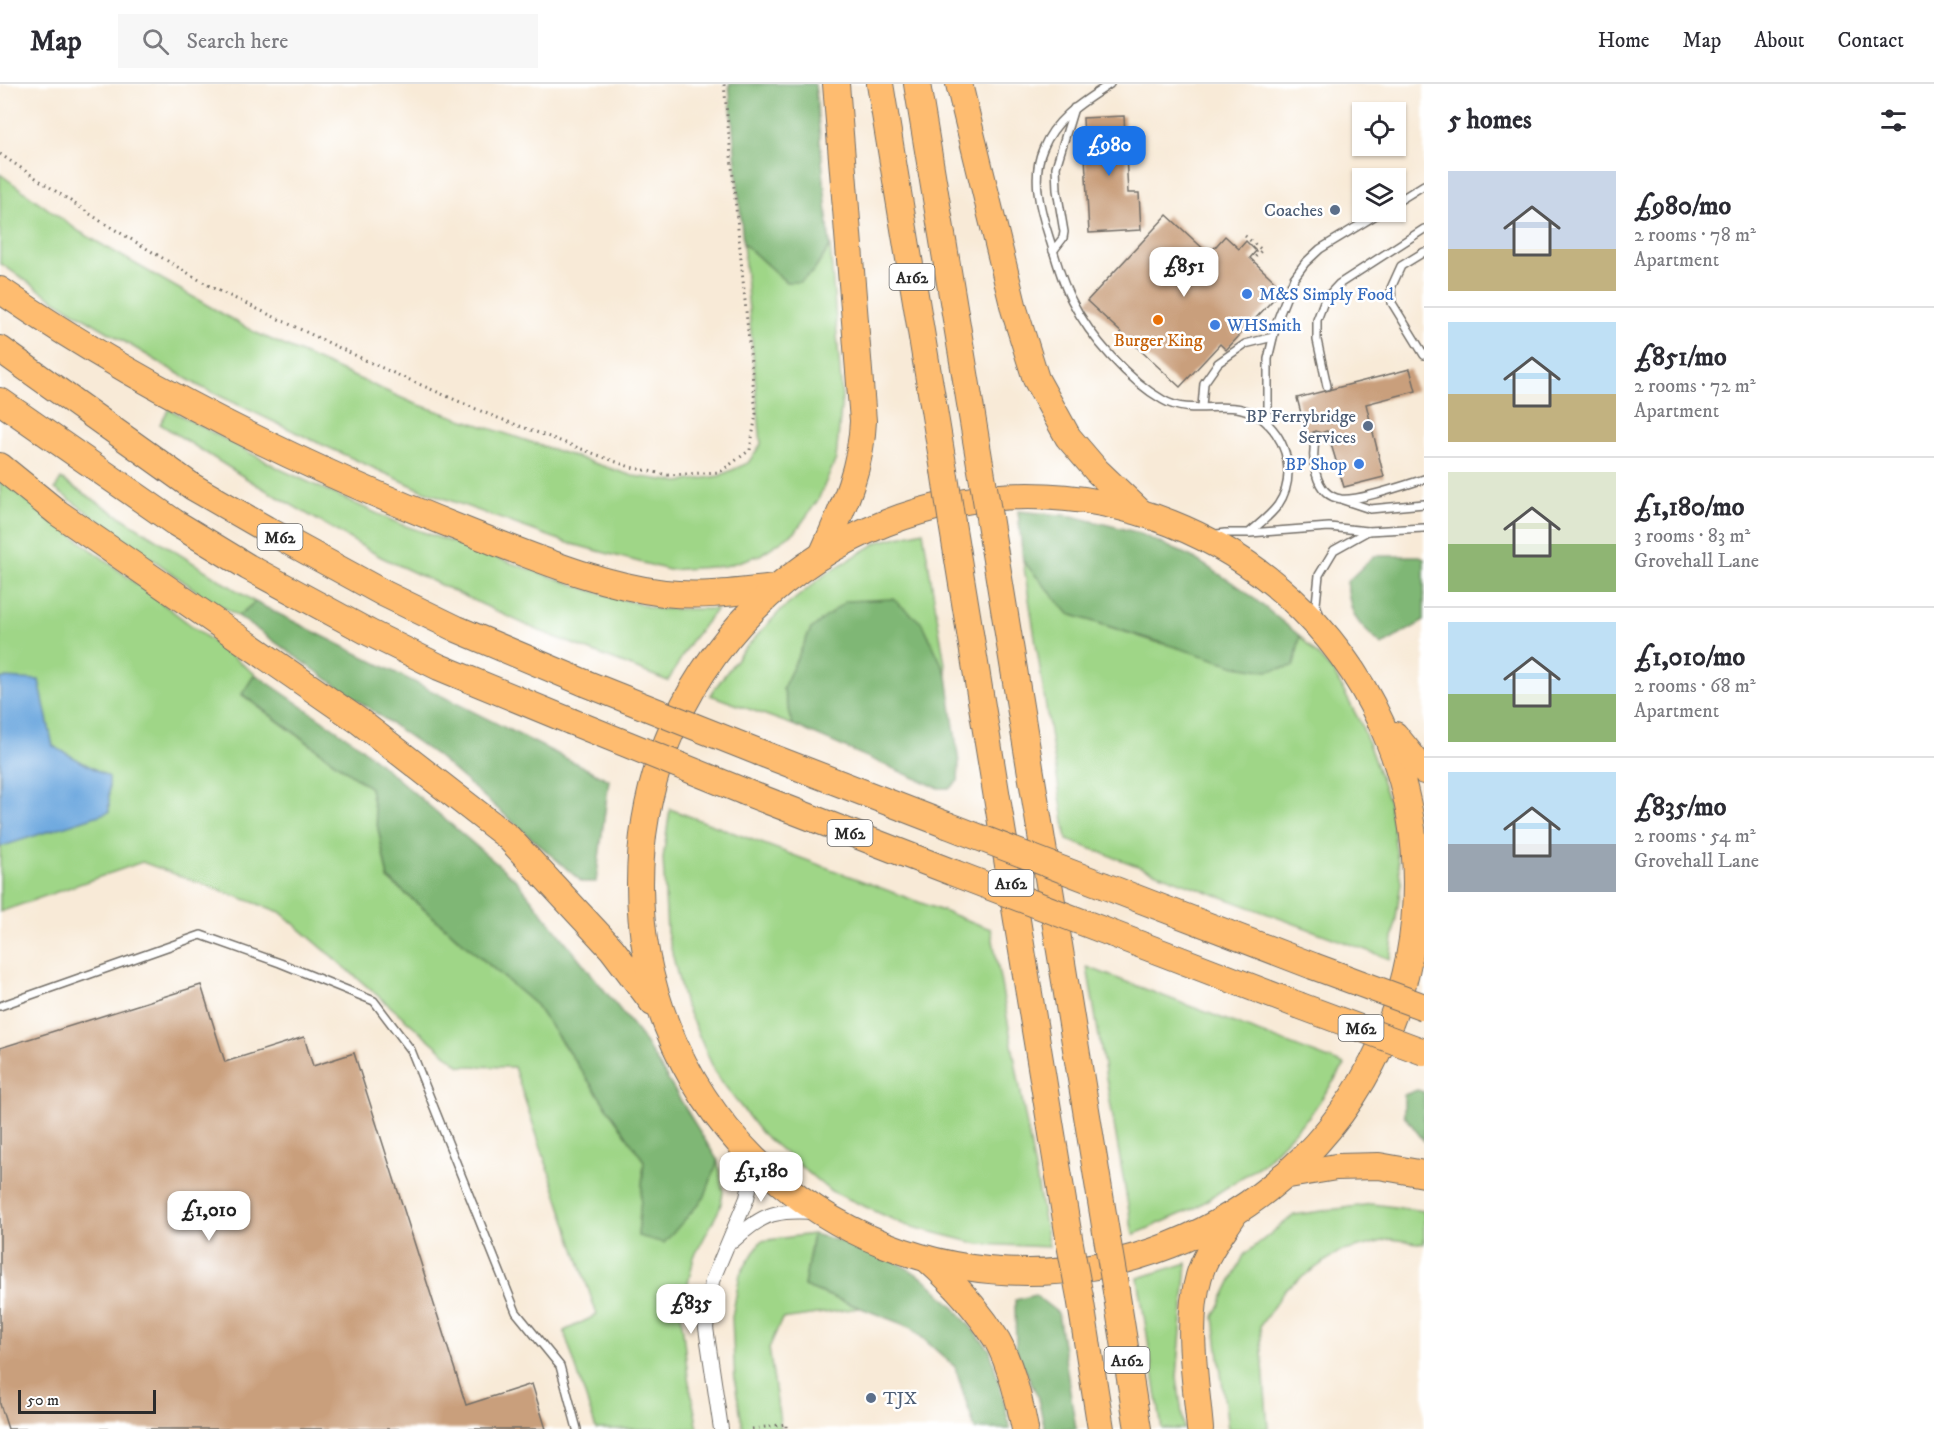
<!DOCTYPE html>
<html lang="en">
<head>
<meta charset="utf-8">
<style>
  :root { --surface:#fff; --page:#f7f7f7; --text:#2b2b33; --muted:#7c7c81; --line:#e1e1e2; --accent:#1a73e8 }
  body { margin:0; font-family:"IM FELL DW Pica",serif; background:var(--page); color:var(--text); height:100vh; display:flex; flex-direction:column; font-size:22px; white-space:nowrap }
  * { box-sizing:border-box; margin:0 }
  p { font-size:20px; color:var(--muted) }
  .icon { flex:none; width:33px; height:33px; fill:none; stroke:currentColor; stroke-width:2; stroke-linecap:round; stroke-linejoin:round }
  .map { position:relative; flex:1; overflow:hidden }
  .drawer { display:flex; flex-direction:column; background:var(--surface); width:510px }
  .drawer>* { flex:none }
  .buttons { position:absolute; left:1352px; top:18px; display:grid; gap:12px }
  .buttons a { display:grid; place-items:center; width:54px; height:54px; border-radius:0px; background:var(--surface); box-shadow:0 2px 4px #0004; font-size:30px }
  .scale { position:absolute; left:18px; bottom:15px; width:138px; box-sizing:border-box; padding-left:6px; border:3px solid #2b2b2b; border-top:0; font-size:16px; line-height:21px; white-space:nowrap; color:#2b2b2b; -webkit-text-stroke:4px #fff; paint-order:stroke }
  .price { position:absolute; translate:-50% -51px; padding:0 14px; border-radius:12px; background:#fff; color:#222; font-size:20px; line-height:39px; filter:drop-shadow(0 2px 3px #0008) }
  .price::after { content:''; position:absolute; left:50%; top:36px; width:18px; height:14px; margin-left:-9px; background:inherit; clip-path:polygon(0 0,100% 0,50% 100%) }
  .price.current { background:var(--accent); color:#fff }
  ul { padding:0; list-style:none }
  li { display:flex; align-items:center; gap:18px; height:150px; padding:0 24px }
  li+li { border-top:2px solid var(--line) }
  li span { display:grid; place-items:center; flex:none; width:168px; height:120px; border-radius:0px; color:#555 }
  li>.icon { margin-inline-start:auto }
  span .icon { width:72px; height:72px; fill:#fffc; stroke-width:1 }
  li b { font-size:26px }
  h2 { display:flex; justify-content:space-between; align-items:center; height:72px; padding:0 24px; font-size:26px }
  header { display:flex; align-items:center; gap:36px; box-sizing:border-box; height:84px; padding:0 30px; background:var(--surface); border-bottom:2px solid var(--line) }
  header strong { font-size:28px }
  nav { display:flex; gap:33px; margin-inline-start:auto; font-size:21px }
  .search { width:420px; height:54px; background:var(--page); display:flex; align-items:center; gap:15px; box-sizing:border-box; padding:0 21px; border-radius:0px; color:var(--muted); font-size:22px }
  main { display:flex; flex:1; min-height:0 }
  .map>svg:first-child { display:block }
  .green { fill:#9fd687; stroke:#658059; stroke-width:1.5 }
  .forest { fill:#7fb774; stroke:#557150; stroke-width:1.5 }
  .water { fill:#6ea9df; stroke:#4c6a85; stroke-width:1.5 }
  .building { fill:#c99f7b }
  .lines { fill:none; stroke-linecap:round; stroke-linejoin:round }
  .lane-casing { stroke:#736e67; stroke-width:10 }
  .street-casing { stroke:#736e67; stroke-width:16 }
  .highway-casing { stroke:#736e67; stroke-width:28 }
  .path { stroke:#736e67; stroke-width:3; stroke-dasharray:1.5 4.5; stroke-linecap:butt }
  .lane { stroke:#fff; stroke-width:7 }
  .street { stroke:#fff; stroke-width:14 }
  .highway { stroke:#febc70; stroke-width:26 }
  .highway-bridge-casing { stroke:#736e67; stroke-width:28; stroke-linecap:butt }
  .highway-bridge { stroke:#febc70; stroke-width:26 }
  .service-dot { fill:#5c6f8a; stroke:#fff; stroke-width:2 }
  .shop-dot { fill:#3f7fe0; stroke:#fff; stroke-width:2 }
  .food-dot { fill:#e8710a; stroke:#fff; stroke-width:2 }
  .labels { text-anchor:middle; stroke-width:5; stroke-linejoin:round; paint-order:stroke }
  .shield { fill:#fff; stroke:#6b6b6b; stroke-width:1.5 }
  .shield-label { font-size:16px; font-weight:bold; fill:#2b2b2b }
  .service-label { font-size:18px; fill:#4e5e75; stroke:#fff; text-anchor:end }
  .shop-label { font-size:18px; fill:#366cbe; stroke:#fff; text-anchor:start }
  .food-label { font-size:18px; fill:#c56008; stroke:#fff }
</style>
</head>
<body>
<header>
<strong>Map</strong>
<div class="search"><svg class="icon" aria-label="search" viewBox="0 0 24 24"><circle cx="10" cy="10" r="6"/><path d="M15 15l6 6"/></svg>Search here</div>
<nav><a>Home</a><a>Map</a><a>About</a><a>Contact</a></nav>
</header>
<main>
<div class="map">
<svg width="1424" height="1345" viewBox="0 0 1424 1345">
  <rect width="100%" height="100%" fill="#fff"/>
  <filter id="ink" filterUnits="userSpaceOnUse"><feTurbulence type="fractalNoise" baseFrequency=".0167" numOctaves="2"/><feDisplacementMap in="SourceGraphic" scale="12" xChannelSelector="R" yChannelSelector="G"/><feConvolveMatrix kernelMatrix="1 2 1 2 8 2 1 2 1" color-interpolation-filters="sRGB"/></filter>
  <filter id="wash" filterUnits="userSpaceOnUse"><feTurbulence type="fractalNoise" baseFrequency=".008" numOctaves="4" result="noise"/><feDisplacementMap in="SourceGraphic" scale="24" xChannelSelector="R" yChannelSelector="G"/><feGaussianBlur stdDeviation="1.35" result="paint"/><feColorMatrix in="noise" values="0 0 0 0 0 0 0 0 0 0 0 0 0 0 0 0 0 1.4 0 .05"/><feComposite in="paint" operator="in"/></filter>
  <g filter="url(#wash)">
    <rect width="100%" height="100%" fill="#f8ead7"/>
    <g class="green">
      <polygon points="0,90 80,148 254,248 413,319 633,392 679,398 719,392 748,379 761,360 743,159 786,198 814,187 830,162 842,313 836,375 818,416 796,447 760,471 725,482 669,486 568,459 424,407 312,356 199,302 56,217 0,179"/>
      <polygon points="169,325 282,386 400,440 589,506 657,525 717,525 691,557 668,597 537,546 381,473 252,398 160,340"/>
      <polygon points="61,395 255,518 238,532 201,510 55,405"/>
      <polygon points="0,396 255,590 242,611 370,704 388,795 536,921 644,1077 638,1152 704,1114 718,1077 723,1108 720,1124 694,1173 681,1230 688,1293 698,1345 596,1345 564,1247 597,1231 514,983 460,982 280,828 142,778 0,828"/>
      <polygon points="923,447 947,592 923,540 811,545 783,604 793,641 710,611 741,569 779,528 827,489 878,458"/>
      <polygon points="1023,477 1070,530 1159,559 1294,582 1300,552 1334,589 1362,642 1389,718 1401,799 1390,875 1067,756"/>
      <polygon points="670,725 991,845 1049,1163 979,1160 905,1141 829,1106 761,1049 716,990 684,918 667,848 663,774"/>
      <polygon points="1087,883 1345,981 1310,1031 1264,1079 1195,1124 1133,1151"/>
      <polygon points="1372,1120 1424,1127 1424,1160 1391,1155 1339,1168 1286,1204 1260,1242 1268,1345 1228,1345 1214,1233 1244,1171 1294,1131"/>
      <polygon points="813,1150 804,1202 860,1224 782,1235 769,1264 781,1345 743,1345 735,1299 732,1233 740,1190 761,1157"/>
      <polygon points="1187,1179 1177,1293 1184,1345 1162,1345 1138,1194"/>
    </g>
    <g class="forest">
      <polygon points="729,0 815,0 830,162 814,187 800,198 786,198 743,159"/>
      <polygon points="1018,427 1072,432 1136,448 1192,473 1241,504 1300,552 1294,582 1267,587 1236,582 1069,530 1023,477"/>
      <path d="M1374 472H1420L1424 474V537L1382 561C1356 538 1350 533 1347 498Z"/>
      <polygon points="893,515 923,540 947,592 959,679 958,697 950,704 938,704 793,641 783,604 811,545 846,517"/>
      <polygon points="255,518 609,696 596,798 582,798 437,672 238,532"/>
      <polygon points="255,590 357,660 517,797 641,952 718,1077 704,1114 664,1159 638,1152 644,1077 536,921 388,794 370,704 242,610"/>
      <polygon points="1417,1006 1424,1008 1424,1057 1404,1031 1404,1011"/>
      <polygon points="813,1150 878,1167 925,1195 953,1222 990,1266 1005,1321 1010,1345 975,1345 955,1283 910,1243 804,1202"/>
      <polygon points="1035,1211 1058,1229 1076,1345 1045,1345 1037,1311 1016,1266 1015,1216"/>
    </g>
    <polygon class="water" points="4,594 39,596 53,662 109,693 109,728 0,763 0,595"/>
    <g id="blocks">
      <g class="building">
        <polygon points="1124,32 1128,109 1139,109 1141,146 1089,149 1083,34"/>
        <polygon points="1167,131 1209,170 1225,152 1239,165 1246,157 1256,167 1250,174 1283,205 1226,266 1220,260 1180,303 1087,217"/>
        <polygon points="1410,285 1416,307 1366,320 1384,393 1344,403 1327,347 1321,349 1315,347 1307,352 1297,314"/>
        <polygon points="201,901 225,978 304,953 313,982 354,969 466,1321 532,1300 546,1345 8,1345 0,1320 0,964"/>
      </g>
    </g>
  </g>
  <g filter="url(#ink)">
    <use href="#blocks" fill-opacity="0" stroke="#736e67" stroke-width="1.5"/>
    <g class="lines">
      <defs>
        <g id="lane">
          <path d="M1110 0C1083 18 1056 33 1043 65 1031 93 1040 125 1049 153 1056 174 1061 197 1072 217 1090 253 1128 296 1163 316 1197 336 1238 307 1269 341 1289 362 1295 396 1278 421 1270 432 1259 440 1249 449H1225L1202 452"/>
          <polyline points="1395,119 1424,101"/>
          <polyline points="1053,167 1063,154 1064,148 1057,106 1056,83 1074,24"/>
          <polyline points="1424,168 1401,182 1391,204 1392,219 1424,271"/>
          <polyline points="1327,302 1317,256 1317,236 1325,215 1339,200 1424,145"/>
          <polyline points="1202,323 1204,299 1218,279 1245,260 1273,253"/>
          <polyline points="1268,340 1268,275 1277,237 1294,194 1305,179 1320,165 1381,128"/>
          <path d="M1316 352C1311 373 1313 411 1341 415 1360 417 1405 401 1424 395"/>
          <polyline points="1343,416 1370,425 1424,420"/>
          <polyline points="1250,449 1329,443 1368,447 1424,444"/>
          <polyline points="1325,548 1316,520 1319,491 1334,466 1368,447"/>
          <polyline points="0,922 201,851 280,879 374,917 411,966 516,1228 560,1282 577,1345"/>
        </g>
        <g id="street">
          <path d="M733 1157C767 1125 778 1127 822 1128"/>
          <polyline points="721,1345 706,1244 712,1197 747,1114 751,1095 749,1068"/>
        </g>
        <g id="highway">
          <polyline points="880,0 944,386"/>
          <polyline points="917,0 980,380"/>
          <polyline points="959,0 1014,225 1036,295 1068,353 1097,387 1139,427"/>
          <path d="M0 206C147 307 307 385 474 450 534 473 599 501 664 509 702 513 738 508 776 504"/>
          <polyline points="0,265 193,403 266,445 385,510 457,545 585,599"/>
          <polyline points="0,317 174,438 248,483 370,549 439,583 570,637"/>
          <polyline points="0,382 58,429 359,637 508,753 612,865 653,919"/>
          <circle cx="1028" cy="800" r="388"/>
          <polyline points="989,433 1107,1154"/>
          <polyline points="952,439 1070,1160"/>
          <path d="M822 471C842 426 861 387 863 337L836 0"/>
          <polyline points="1395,651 1424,687"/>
          <polyline points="761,669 947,741"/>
          <polyline points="745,708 954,789"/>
          <polyline points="1105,802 1313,882"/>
          <polyline points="1113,850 1298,921"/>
          <polyline points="1283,1092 1336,1083 1379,1082 1424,1090"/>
          <path d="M927 1175C954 1199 978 1226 997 1256 1010 1279 1020 1319 1025 1345"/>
          <polyline points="1116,1207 1138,1345"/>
          <polyline points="1080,1213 1101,1345"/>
          <path d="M1200 1345C1196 1296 1185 1241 1199 1192 1205 1171 1221 1150 1233 1132"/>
        </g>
      </defs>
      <use href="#lane" class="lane-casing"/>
      <use href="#street" class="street-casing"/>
      <use href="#highway" class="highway-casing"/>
      <g class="path">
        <polyline points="0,70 102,138 213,204 380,283 490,331 630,383 668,391 720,388 750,366 756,330 724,0"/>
        <polyline points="1245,152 1262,166 1255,173 1258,175"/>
        <polyline points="752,1345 786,1340 786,1345"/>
      </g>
      <use href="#lane" class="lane"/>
      <use href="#street" class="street"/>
      <use href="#highway" class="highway"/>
      <defs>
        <g id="highway-bridge">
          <polyline points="980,380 989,433"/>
          <polyline points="944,386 952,439"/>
          <polyline points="585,599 761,669"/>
          <polyline points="570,637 745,708"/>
          <polyline points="947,741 1105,802"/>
          <polyline points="954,789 1113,850"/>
          <polyline points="1313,882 1424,923"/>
          <polyline points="1298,921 1424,968"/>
          <polyline points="1107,1154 1116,1207"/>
          <polyline points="1070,1160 1080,1213"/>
        </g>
      </defs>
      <use href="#highway-bridge" class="highway-bridge-casing"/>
      <use href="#highway-bridge" class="highway-bridge"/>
    </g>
  </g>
  <g class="service-dot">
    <circle cx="1335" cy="126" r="6"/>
    <circle cx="1368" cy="342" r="6"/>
    <circle cx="871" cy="1314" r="6"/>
  </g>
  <g class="shop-dot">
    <circle cx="1247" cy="210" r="6"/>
    <circle cx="1215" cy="241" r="6"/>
    <circle cx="1359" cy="380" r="6"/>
  </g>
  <circle class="food-dot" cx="1158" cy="236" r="6"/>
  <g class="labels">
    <g class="shield">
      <rect x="889.5" y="180" width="45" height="26" rx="4.5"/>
      <rect x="257.5" y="440" width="45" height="26" rx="4.5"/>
      <rect x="827.5" y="736" width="45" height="26" rx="4.5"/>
      <rect x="988.5" y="786" width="45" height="26" rx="4.5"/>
      <rect x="1338.5" y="931" width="45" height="26" rx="4.5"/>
      <rect x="1104.5" y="1263" width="45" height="26" rx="4.5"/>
    </g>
    <g class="shield-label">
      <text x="912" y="199">A162</text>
      <text x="280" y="459">M62</text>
      <text x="850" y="755">M62</text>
      <text x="1011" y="805">A162</text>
      <text x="1361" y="950">M62</text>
      <text x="1127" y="1282">A162</text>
    </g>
    <g class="service-label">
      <text x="1323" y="132">Coaches</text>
      <text x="1356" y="338">BP Ferrybridge<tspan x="1356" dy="21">Services</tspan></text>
      <text x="883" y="1320" text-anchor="start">TJX</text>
    </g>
    <g class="shop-label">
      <text x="1259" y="216">M&amp;S Simply Food</text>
      <text x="1227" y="247">WHSmith</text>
      <text x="1347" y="386" text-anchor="end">BP Shop</text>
    </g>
    <g class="food-label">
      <text x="1158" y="262">Burger King</text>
    </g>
  </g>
</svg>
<div class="buttons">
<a><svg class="icon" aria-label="locate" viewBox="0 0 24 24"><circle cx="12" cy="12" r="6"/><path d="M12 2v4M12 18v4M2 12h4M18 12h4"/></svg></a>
<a><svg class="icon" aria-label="layers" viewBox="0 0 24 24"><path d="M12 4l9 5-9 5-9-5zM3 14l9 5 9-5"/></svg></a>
</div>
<div class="scale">50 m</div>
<b class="price current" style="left:1109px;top:93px">£980</b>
<b class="price" style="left:1184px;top:214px">£851</b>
<b class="price" style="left:761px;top:1119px">£1,180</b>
<b class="price" style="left:209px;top:1158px">£1,010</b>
<b class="price" style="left:691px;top:1251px">£835</b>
</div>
<section class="drawer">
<h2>5 homes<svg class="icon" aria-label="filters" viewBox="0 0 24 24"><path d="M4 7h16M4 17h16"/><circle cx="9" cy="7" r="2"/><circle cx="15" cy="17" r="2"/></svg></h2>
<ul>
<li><span style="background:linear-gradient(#c9d6e8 65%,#c2b280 0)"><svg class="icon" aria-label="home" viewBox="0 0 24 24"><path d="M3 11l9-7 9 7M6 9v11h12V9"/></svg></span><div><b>£980/mo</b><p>2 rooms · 78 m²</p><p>Apartment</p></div></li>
<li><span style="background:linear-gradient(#bfe0f5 60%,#c2b280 0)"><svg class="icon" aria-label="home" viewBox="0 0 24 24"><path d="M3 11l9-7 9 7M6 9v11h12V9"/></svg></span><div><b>£851/mo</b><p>2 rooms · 72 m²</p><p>Apartment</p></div></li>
<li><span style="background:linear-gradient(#dfe7d0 60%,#8fb573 0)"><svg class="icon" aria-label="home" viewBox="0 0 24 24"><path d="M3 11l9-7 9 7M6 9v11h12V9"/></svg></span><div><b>£1,180/mo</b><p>3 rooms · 83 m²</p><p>Grovehall Lane</p></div></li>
<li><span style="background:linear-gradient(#bfe0f5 60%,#8fb573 0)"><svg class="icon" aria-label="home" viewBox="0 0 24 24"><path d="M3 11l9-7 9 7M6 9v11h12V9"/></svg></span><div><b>£1,010/mo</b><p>2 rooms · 68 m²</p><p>Apartment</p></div></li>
<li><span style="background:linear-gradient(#bfe0f5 60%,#9aa5b1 0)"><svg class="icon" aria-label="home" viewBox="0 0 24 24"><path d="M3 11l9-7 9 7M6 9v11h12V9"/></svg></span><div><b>£835/mo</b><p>2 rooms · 54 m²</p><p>Grovehall Lane</p></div></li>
</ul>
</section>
</main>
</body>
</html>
